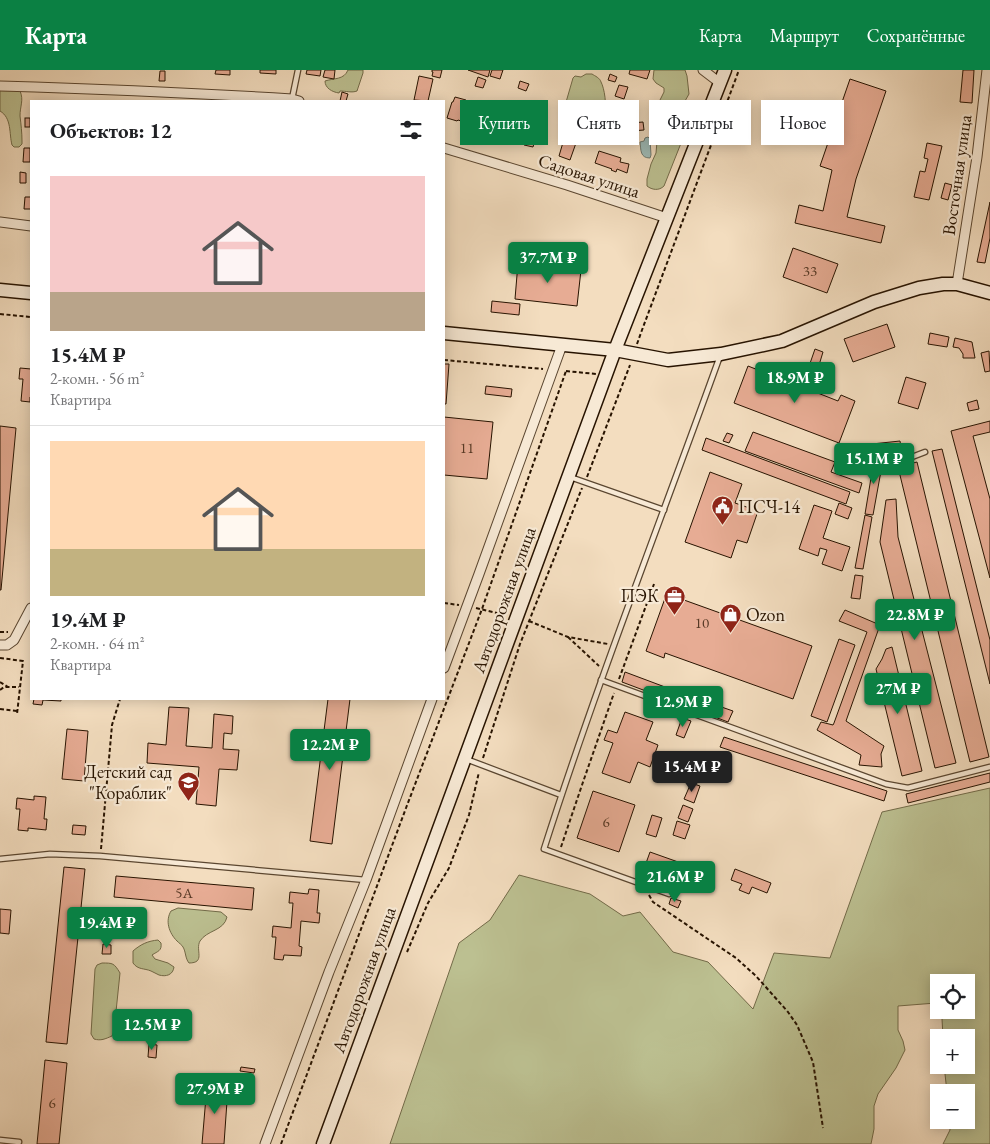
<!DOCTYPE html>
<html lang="ru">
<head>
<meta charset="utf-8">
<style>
  :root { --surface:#fff; --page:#f6f6f6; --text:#202124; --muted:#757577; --line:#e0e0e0; --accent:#0b8043 }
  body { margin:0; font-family:"EB Garamond",serif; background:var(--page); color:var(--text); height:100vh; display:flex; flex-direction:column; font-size:19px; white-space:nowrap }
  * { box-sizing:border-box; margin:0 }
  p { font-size:16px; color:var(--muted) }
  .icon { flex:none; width:28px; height:28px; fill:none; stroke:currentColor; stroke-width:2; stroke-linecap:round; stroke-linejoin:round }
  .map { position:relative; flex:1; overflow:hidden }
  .drawer { position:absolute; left:30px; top:30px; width:415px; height:600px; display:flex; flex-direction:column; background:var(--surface); border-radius:0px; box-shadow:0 2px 12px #0003 }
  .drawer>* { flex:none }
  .banner { position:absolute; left:460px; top:30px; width:455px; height:45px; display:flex; gap:10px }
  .controls { position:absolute; left:930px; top:904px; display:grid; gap:10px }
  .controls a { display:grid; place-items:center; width:45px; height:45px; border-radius:0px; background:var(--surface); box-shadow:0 2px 12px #0003; font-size:25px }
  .price { position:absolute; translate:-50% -42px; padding:0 11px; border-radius:5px; background:var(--accent); color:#fff; font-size:16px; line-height:32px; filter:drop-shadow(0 1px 2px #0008) }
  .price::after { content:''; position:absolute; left:50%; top:30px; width:15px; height:11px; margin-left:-8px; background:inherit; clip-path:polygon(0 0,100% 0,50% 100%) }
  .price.active { background:#222; color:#fff }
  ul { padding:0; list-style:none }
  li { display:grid; align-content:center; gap:10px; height:265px; padding:0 20px }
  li+li { border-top:1px solid var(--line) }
  li span { display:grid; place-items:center; height:155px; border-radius:0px; color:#555 }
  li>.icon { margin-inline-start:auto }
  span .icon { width:90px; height:90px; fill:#fffc; stroke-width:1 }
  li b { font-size:21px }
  h2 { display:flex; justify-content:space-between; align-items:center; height:60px; padding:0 20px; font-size:21px }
  .pill { padding:0 18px; border-radius:0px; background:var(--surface); box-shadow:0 2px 12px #0003; font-size:18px; line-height:45px }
  .pill.active { background:var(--accent); color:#fff }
  header { display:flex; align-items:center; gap:30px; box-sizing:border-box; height:70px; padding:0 25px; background:var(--accent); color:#fff }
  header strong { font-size:24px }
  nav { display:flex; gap:28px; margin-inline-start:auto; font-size:18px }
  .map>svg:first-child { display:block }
  .green { fill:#bcc091; stroke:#726a48 }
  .water { fill:#9dbbb8; stroke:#6e786e }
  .building { fill:#e7ac94; stroke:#271300 }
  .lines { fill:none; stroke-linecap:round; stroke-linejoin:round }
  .lane-casing { stroke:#5a4630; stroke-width:7 }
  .street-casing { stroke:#5a4630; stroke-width:11 }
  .secondary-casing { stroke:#271300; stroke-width:15 }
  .path { stroke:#271300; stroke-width:2; stroke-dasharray:4 2.5; stroke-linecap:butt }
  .lane { stroke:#f7e9d5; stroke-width:4.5 }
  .street { stroke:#f7e9d5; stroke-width:9 }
  .secondary { stroke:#f7e9d5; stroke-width:12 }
  .labels { text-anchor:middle; stroke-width:4.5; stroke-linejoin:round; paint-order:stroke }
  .number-label { font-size:15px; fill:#573925 }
  .street-label { font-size:18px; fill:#271300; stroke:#f7e9d5 }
  .poi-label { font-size:18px; fill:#271300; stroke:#f7e9d5; text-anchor:start }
</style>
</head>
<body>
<header>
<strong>Карта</strong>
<nav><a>Карта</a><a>Маршрут</a><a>Сохранённые</a></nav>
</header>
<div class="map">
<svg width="990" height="1074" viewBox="0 0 990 1074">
  <rect width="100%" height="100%" fill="#f3ddbf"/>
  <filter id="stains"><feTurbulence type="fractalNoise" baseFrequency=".004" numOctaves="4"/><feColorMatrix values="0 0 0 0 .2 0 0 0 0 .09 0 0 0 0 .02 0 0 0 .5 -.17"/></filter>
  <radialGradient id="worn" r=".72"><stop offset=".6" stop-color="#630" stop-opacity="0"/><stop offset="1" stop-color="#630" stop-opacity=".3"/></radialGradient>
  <g class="green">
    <path d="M348 0H363V3L357 21C352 23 346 21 340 21L339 23C332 22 325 18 325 11 334 8 344 10 348 0Z"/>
    <path d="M654 0H685L687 6 689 24 685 31V34L688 42 689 53 664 116C659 121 652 120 647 116V109L651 94 656 83 658 60 660 52 657 36 664 22V18L656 13 653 9Z"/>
    <path d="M586 4H592C595 6 600 8 601 12 604 17 608 38 603 42 597 48 588 47 581 51 575 54 575 57 567 58L562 52V46L573 8 575 6 581 7Z"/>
    <path d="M0 19 20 21C24 30 20 36 20 46 21 54 22 63 22 71V74L19 77H14L12 75C9 64 12 48 0 41Z"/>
    <polygon points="990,718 990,1074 943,1074 950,1060 949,1050 966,1050 966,1022 947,1022 944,995 966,995 966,968 943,967 942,949 939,940 966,940 966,912 939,912 939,939 936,933 898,936 898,960 903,971 905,980 896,998 878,1024 874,1036 874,1059 871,1074 390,1074 459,873 490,850 519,805 590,824 623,846 640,842 673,882 708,892 753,939 774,883 830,888 882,742"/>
    <path d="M178 838 221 842 227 847C224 861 207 860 200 871 195 880 206 893 189 893 185 888 186 882 183 877 182 875 179 873 177 871 169 863 165 851 171 841Z"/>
    <path d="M158 870 161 873C162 881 158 881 152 885L155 889 168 893 174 897C173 905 166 907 159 905 156 904 154 902 151 901 144 898 138 900 133 893V881C141 874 148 871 158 870Z"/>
    <path d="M102 893C113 893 114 893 120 903L114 961 112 966C105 969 101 971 94 969L91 964 95 899 97 895Z"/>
  </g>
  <path class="water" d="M648 67 650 69 651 85 650 88C640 88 641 80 640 72L644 71 645 68Z"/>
  <g class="building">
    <polygon points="216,0 230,0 230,5 215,4"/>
    <polygon points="260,0 276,0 276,4 260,3"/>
    <polygon points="307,0 321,0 320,6 306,4"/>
    <polygon points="325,0 335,0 334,9 323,7"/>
    <polygon points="432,0 442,0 440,8 432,6 433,2 432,2"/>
    <polygon points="468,0 490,0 488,7"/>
    <polygon points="492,0 503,0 500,9 490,6"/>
    <polygon points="630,0 650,0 647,9 629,4"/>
    <polygon points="963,0 974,0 972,33 960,32"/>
    <polygon points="160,1 165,1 165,11 159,11"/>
    <polygon points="610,4 617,7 615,12 608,10"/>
    <polygon points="419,6 433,9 428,31 414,30"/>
    <polygon points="478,7 486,10 483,18 475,16"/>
    <polygon points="850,9 886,21 856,109 847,147 885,156 881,173 795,153 799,135 823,141 832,100 820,96"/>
    <polygon points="520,11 529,14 526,21 518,18"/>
    <polygon points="619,15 628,17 624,29 615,26"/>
    <polygon points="342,22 348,24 346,31 340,31"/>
    <polygon points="455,27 466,30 464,35 462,35 461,40 464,41 461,51 458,50 457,51 447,48 452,32 453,32"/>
    <polygon points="485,43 503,48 500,60 495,59 493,67 479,63"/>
    <rect x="25" y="48" width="5" height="9"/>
    <polygon points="643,52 644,60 631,61 631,53"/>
    <polygon points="569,60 576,63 573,72 576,73 570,90 559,86 564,69 566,70"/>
    <polygon points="525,61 541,65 539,72 535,70 533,77 524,75 526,69 523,68"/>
    <polygon points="927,73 942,76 929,130 914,127 920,101 925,102 928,89 924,88"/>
    <polygon points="24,78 30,78 30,92 23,92"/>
    <polygon points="599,81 621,88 620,92 629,94 627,103 617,99 616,102 611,100 612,99 595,93"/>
    <polygon points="20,102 26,103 26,113 20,113"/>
    <polygon points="945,113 952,115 948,130 941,128"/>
    <polygon points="25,127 31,127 31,139 24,139"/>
    <polygon points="990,132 990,168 985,193 977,192"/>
    <polygon points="793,178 838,194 827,223 783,207"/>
    <polygon points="518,193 581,200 577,236 515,229"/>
    <polygon points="492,231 520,234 519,245 491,242"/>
    <polygon points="887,254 895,277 853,292 844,269"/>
    <polygon points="930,263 949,267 947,277 928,274"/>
    <polygon points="955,268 972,272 975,288 963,288 963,284 959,278 953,277"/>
    <polygon points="815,279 823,282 816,305 807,302"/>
    <polygon points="989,281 990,301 985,302 981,283"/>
    <polygon points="444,294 449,294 446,334 444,334"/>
    <polygon points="748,296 791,313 793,308 807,313 805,318 838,331 841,325 855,331 839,373 734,333"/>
    <polygon points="20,298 31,299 31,327 30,327 30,332 21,331 23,309 19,309"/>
    <polygon points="906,307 926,313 918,339 898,333"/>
    <polygon points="486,316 512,319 511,327 485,324"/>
    <polygon points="977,330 979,339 969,341 967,333"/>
    <polygon points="444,347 493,352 487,409 444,405"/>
    <polygon points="990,351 990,362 973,366 990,429 990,508 951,361"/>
    <polygon points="0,356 16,358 1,520 0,520"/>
    <polygon points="753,362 835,392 831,402 862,413 859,423 745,381"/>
    <polygon points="727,363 733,365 729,373 723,371"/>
    <polygon points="706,368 850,422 846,434 702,380"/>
    <polygon points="900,371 902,384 873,387 872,374"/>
    <polygon points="942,379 990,570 990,614 932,381"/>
    <polygon points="871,388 883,390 873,445 865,444 872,402 869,402"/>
    <polygon points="917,392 989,687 970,692 898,397"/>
    <polygon points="710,402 742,414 735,433 758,441 747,473 737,470 731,488 685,472"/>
    <polygon points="896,429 898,467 956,693 935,698 880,472 886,430"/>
    <polygon points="839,433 852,438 848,449 835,444"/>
    <polygon points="814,435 832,441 823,468 850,477 842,501 822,494 827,480 820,478 818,486 799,479"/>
    <polygon points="865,445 872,447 863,499 855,498"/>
    <polygon points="855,505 863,506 860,529 851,528"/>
    <polygon points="668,520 685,527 684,530 812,576 793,629 665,583 664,588 646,581"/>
    <polygon points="845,540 880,555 846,651 884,676 881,684 882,697 859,695 861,685 817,660 821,652 833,655 834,653 867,562 839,551"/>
    <polygon points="839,569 855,575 827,652 811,646"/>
    <polygon points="892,577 922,701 902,706 876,599 882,589 886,579"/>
    <polygon points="625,602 681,623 733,641 728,652 622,612"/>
    <polygon points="34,629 61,629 61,631 43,630 42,635 33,634"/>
    <polygon points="328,629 350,629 332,774 310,771"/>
    <polygon points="169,637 189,638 186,676 212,678 214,644 233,646 232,664 224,663 223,679 239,680 237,700 219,699 216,736 196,734 199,697 147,693 148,673 166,675"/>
    <polygon points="625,642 653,652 646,670 658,675 650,697 638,692 630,713 602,703 613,673 604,670 608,660 617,663"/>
    <polygon points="682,648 691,651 684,668 676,665"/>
    <polygon points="67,659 88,661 84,711 62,709"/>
    <polygon points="724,667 887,721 884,731 720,677"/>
    <polygon points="990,703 990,712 908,733 906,724"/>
    <polygon points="691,713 700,716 694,733 684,729"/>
    <polygon points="593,721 635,735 619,782 577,768"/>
    <polygon points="34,726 46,727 44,749 47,749 46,760 28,758 28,761 18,760 20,739 16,739 17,728 34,730"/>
    <polygon points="683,735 693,739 688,752 678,748"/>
    <polygon points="652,745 662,748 656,767 646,764"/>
    <polygon points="677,751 690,755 685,769 673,765"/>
    <polygon points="73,755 86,756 85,765 72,764"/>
    <polygon points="650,782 681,793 676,807 645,796"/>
    <polygon points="64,797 85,799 67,974 46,972"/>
    <polygon points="735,799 771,813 767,823 752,817 749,824 739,820 742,814 731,810"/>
    <polygon points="116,806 254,818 252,840 114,827"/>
    <polygon points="309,819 319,820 317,843 320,843 319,853 301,851 299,876 302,877 301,886 284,885 283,890 274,889 276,867 272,867 273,856 291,858 293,833 289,833 290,822 308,824"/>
    <polygon points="671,828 681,831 678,838 669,834"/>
    <polygon points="0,839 11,840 9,864 0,863"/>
    <polygon points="103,874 111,875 111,884 102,884"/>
    <polygon points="149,974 157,975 156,988 148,987"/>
    <polygon points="45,990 67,993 59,1074 37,1074"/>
    <polygon points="241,997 255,999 254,1003 240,1001"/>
    <polygon points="207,1015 228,1017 224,1074 202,1074"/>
  </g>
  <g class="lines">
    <defs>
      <g id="lane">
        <polyline points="292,29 298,0"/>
        <polyline points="891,395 925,382"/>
        <polyline points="570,407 664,440"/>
        <polyline points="601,610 886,714 908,718 990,697"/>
        <polyline points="466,689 561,725"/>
        <polyline points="0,789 50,784 100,786 366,810"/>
        <path d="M669 824 544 779C597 613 661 450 720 286"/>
        <polyline points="0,1070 19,1072"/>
      </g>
      <g id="street">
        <polyline points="703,0 720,13"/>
        <path d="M0 16C98 19 195 23 292 29L299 31"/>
        <polyline points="444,78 567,115 667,148"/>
        <polyline points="0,152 31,156"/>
        <polyline points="957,214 977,87 987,0"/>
        <polyline points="0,575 7,575 14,570 31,538"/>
        <polyline points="444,598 479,504 562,275"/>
        <polyline points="265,1074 329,902 366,810 432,629"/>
      </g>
      <g id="secondary">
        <polyline points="0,220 31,223"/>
        <polyline points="444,263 615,280 668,290 721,284 782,271 874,232 919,218 943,214 957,214 990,223"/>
        <polyline points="323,1074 615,280 725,0"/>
      </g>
    </defs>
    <use href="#lane" class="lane-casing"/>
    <use href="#street" class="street-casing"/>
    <use href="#secondary" class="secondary-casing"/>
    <g class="path">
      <polyline points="0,244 31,247"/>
      <polyline points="637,274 642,260 739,0"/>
      <polyline points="444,290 543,299"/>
      <polyline points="566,301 596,304"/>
      <polyline points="587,407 630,295"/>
      <polyline points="444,533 459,535"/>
      <polyline points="476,538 505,545"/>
      <polyline points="529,551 568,567 608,574"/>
      <polyline points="0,562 8,562"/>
      <polyline points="568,567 599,596"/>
      <polyline points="0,588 23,591 17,644"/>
      <polyline points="619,609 654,514"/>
      <polyline points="0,612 8,617"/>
      <polyline points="0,620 4,617 19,617"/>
      <polyline points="0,639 17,641"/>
      <polyline points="483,688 520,574 582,418"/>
      <polyline points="561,777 582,715 614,623"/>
      <polyline points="101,779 112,655 120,629"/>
      <polyline points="649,825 653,832 736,888 756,906 788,942 797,955 813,992 823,1058"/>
      <polyline points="407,882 428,833 449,798 469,745 479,702"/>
      <polyline points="281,1074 406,738 482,539 566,301"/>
    </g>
    <use href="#lane" class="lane"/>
    <use href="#street" class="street"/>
    <use href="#secondary" class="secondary"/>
  </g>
  <defs>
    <symbol id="civic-pin" viewBox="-11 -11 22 30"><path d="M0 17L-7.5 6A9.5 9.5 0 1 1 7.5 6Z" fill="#8f2418" stroke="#f7e9d5"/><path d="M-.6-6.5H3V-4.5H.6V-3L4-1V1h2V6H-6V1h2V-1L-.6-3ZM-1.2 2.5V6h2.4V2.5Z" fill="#fff"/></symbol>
    <symbol id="office-pin" viewBox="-11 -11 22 30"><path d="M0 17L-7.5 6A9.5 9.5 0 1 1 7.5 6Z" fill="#8f2418" stroke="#f7e9d5"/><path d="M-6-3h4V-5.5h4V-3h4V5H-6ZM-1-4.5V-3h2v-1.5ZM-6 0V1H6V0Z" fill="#fff"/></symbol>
    <symbol id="shop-pin" viewBox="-11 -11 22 30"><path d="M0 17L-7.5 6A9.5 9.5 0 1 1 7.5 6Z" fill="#8f2418" stroke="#f7e9d5"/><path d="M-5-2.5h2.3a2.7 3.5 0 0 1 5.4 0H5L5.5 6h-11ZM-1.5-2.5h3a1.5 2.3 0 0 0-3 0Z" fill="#fff"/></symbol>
    <symbol id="school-pin" viewBox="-11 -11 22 30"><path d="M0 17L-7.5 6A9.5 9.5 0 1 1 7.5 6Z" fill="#8f2418" stroke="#f7e9d5"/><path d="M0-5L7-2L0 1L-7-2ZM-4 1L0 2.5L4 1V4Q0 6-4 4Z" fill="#fff"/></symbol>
  </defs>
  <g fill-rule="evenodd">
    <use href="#civic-pin" x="710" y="424" width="25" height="34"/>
    <use href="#office-pin" x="662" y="514" width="25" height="34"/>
    <use href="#shop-pin" x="718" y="532" width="25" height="34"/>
    <use href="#school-pin" x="176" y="700" width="25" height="34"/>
  </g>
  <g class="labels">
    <g class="number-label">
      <text x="810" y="206">33</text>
      <text x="467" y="383">11</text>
      <text x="702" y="558">10</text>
      <text x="606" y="757">6</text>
      <text x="184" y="828">5А</text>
      <text x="52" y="1038">6</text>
    </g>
    <g class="street-label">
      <text transform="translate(957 105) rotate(-82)" y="6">Восточная улица</text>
      <text transform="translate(589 106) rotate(18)" y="6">Садовая улица</text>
      <text transform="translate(504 530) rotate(-70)" y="6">Автодорожная улица</text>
      <text transform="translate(364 910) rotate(-70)" y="6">Автодорожная улица</text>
    </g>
    <g class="poi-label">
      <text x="738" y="443">ПСЧ-14</text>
      <text x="659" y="532" text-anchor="end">ПЭК</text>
      <text x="746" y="551">Ozon</text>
      <text x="172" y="708" text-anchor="end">Детский сад<tspan x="172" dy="21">"Кораблик"</tspan></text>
    </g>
  </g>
  <rect width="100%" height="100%" filter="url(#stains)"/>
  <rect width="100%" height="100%" fill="url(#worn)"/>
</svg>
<div class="controls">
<a><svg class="icon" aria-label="locate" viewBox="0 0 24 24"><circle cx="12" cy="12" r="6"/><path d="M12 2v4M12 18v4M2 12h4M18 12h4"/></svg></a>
<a>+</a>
<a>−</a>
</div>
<b class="price" style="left:548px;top:214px">37.7M ₽</b>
<b class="price" style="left:795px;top:334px">18.9M ₽</b>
<b class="price" style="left:874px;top:415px">15.1M ₽</b>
<b class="price" style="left:915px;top:571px">22.8M ₽</b>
<b class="price" style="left:898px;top:645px">27M ₽</b>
<b class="price" style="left:683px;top:658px">12.9M ₽</b>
<b class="price" style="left:330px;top:701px">12.2M ₽</b>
<b class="price active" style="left:692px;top:723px">15.4M ₽</b>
<b class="price" style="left:675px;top:833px">21.6M ₽</b>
<b class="price" style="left:107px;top:879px">19.4M ₽</b>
<b class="price" style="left:152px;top:981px">12.5M ₽</b>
<b class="price" style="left:215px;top:1045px">27.9M ₽</b>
<div class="banner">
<a class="pill active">Купить</a>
<a class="pill">Снять</a>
<a class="pill">Фильтры</a>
<a class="pill">Новое</a>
</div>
<section class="drawer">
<h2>Объектов: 12<svg class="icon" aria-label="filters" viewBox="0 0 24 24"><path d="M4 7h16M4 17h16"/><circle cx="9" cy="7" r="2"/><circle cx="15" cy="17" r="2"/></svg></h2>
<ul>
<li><span style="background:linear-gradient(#f6c9c9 75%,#b9a48a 0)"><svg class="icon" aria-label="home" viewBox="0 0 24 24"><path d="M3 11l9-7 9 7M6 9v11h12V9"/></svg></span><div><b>15.4M ₽</b><p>2-комн. · 56 m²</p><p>Квартира</p></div></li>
<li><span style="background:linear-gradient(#ffd9b3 70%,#c2b280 0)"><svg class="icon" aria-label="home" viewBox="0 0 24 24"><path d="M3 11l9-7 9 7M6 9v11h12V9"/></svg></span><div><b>19.4M ₽</b><p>2-комн. · 64 m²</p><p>Квартира</p></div></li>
</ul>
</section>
</div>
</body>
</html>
